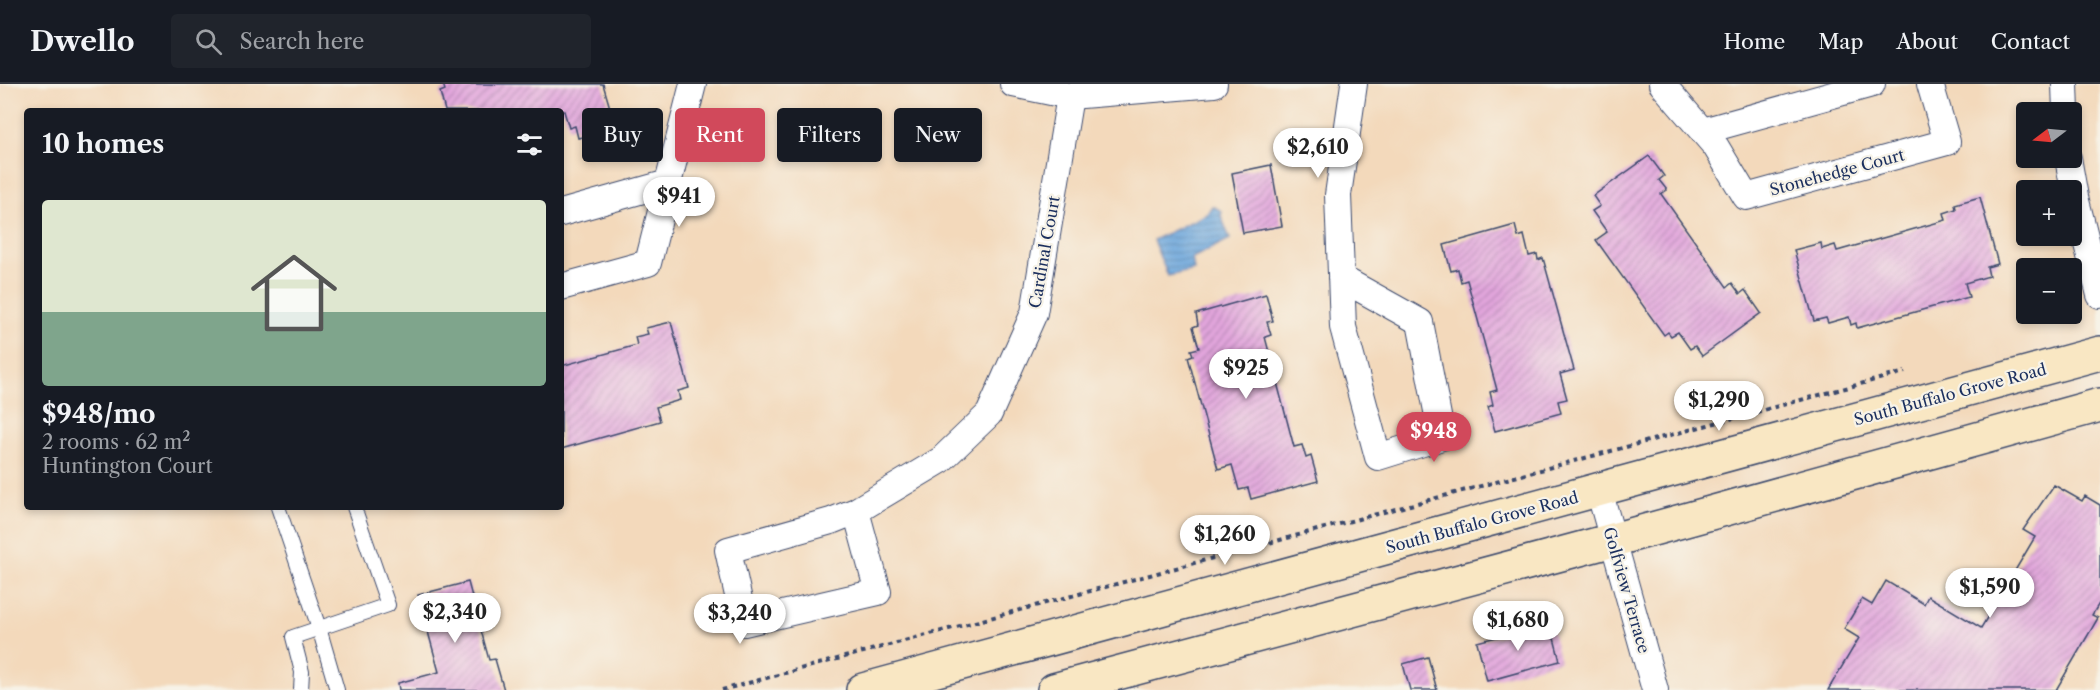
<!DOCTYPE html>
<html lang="en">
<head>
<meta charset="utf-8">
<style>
  :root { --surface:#171b24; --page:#20242c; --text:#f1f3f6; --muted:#9ea1a6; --line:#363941; --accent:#d1495b }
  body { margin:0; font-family:"Libre Caslon Text",serif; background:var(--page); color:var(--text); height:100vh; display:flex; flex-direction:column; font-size:22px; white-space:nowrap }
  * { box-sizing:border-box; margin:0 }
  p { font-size:20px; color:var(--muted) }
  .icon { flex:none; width:33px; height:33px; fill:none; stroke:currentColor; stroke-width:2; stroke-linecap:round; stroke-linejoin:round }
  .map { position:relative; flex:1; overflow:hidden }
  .drawer { position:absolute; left:24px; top:24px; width:540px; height:402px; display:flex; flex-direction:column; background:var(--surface); border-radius:6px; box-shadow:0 3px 9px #0003 }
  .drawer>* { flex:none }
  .banner { position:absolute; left:582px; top:24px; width:570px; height:54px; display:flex; gap:12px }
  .needle { width:39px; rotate:254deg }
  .fabs { position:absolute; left:2016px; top:18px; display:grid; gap:12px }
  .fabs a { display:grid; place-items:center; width:66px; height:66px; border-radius:6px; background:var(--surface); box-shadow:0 3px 9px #0003; font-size:30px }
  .price { position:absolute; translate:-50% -51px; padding:0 14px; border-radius:21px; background:#fff; color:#222; font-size:20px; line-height:39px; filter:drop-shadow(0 2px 3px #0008) }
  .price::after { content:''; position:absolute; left:50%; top:36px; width:18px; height:14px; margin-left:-9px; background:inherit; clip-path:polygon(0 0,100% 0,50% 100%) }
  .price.selected { background:var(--accent); color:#fff }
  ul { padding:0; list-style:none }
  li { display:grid; align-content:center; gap:12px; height:318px; padding:0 18px }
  li span { display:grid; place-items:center; height:186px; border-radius:6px; color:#555 }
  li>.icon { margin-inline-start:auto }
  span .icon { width:108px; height:108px; fill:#fffc; stroke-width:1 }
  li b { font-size:26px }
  h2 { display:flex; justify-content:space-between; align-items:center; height:72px; padding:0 18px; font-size:26px }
  .pill { padding:0 21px; border-radius:6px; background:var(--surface); box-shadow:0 3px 9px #0003; font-size:21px; line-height:54px }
  .pill.selected { background:var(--accent); color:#fff }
  header { display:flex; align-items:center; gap:36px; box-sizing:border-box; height:84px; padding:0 30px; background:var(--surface); border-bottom:2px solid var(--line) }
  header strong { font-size:28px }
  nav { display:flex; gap:33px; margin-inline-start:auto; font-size:21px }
  .search { width:420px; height:54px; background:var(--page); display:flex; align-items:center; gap:15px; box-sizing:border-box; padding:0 21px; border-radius:6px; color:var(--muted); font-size:22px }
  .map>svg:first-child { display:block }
  .water { fill:url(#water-rules); stroke:#446a9d; stroke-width:1.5 }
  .building { fill:url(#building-hatch) }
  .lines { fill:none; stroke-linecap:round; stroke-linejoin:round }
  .service-casing { stroke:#3b486c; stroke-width:16 }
  .minor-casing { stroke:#3b486c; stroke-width:28 }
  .secondary-casing { stroke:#3b486c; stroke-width:36 }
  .path { stroke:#3b486c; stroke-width:4; stroke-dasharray:4.5 4.5; stroke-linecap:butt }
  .service { stroke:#fff; stroke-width:14 }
  .minor { stroke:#fff; stroke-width:26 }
  .secondary { stroke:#f9e7c3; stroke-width:33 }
  .labels { text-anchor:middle; stroke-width:4.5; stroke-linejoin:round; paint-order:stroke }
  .street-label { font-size:16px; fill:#1b2f5e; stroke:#f7f3e8 }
</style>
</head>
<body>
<header>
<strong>Dwello</strong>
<div class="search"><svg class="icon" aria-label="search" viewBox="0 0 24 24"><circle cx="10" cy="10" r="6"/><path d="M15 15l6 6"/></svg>Search here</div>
<nav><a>Home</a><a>Map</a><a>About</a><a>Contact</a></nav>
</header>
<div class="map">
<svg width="2100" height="606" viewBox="0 0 2100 606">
  <defs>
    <pattern id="water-rules" width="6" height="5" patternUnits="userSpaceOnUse" patternTransform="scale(1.5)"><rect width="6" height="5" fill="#6ca6dc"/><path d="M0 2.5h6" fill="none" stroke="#5888b6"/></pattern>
    <pattern id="building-hatch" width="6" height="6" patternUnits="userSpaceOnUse" patternTransform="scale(1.5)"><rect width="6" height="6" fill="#e2a5dc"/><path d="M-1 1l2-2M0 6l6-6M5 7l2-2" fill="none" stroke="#b687b6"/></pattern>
  </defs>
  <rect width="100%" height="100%" fill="#f7f3e8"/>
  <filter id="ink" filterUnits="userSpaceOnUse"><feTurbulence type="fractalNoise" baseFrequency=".0167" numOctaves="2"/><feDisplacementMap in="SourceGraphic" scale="12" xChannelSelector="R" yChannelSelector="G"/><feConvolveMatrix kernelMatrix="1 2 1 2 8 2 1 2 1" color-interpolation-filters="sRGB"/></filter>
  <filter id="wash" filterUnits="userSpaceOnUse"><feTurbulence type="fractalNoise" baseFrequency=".008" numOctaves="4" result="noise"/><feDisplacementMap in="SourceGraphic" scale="24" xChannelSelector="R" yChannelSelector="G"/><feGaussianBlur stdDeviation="1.35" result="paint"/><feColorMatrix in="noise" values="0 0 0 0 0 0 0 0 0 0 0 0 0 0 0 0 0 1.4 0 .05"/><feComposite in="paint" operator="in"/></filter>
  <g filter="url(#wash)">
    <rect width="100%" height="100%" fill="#f3d9bb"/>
    <polygon class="water" points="1212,122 1222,127 1221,132 1230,155 1192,174 1194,186 1168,192 1153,156 1207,130"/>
    <g id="blocks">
      <g class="building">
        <polygon points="443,0 603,0 617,48 592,55 591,51 578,54 575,42 569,44 564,27 445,27 440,8 445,6"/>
        <polygon points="1649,72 1664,92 1659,96 1667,106 1661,110 1727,203 1732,199 1740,210 1745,206 1761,229 1702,272 1695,262 1690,265 1678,248 1671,252 1668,248 1664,251 1596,156 1607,148 1592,127 1600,122 1593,112"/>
        <polygon points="1271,81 1282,142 1243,149 1232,89"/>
        <polygon points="1980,113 1998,180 1987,183 1989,192 1965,199 1969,213 1857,244 1856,239 1851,241 1849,233 1828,239 1826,234 1814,237 1794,166 1821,159 1822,165 1835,161 1837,167 1946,136 1944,129 1956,125 1955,120"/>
        <polygon points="1515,141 1518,153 1524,151 1529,172 1537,170 1538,176 1543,174 1574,286 1560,290 1567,315 1558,317 1561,329 1495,347 1488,323 1493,321 1490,308 1497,306 1467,196 1461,198 1458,185 1451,187 1444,161"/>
        <polygon points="1266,210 1273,237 1267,238 1271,251 1265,253 1294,363 1302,361 1306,374 1311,372 1318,397 1251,415 1248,404 1239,406 1232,381 1218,385 1188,273 1193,271 1191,266 1199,264 1193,243 1198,241 1196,230"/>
        <polygon points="671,238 689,304 678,307 680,316 656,323 660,337 561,365 561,282 637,261 635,253 648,250 646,244"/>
        <polygon points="2054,401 2082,417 2085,412 2100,421 2100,518 2092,531 2098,534 2056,606 1828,606 1859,554 1844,545 1862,515 1872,521 1886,497 1924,520 1928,512 1981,544 2035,453 2023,446"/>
        <polygon points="468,498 489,576 495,575 504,606 399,606 398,599 439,588 418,511"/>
        <polygon points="1550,539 1560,577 1487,597 1477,558"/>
        <polygon points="1428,573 1437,606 1410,606 1403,580"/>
      </g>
    </g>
  </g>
  <g filter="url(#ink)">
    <use href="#blocks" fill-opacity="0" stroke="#3b486c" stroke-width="1.5"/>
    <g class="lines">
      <defs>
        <g id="service">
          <polyline points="278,423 319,544 337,606"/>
          <polyline points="301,606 302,588 293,553 388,521 354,423"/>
        </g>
        <g id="minor">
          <polyline points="1013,0 1070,12 1214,0"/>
          <polyline points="1662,0 1716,63 1746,113 1947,58 1930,0"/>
          <polyline points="2065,0 2066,28"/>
          <polyline points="1703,47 1872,0"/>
          <polyline points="2068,74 2075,113 2100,211"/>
          <polyline points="561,129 668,99"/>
          <polyline points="1341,194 1420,238 1442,353 1378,373 1343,243 1338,111 1354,0"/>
          <polyline points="561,203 648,179 693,0"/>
          <polyline points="1599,406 1655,606"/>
          <polyline points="856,427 878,508 744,539 728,466 831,437 856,427 941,376 989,330 1034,229 1070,12"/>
        </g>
        <g id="secondary">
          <polyline points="863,606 2100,269"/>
          <polyline points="1054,606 1613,456 2100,321"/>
        </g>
      </defs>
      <use href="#service" class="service-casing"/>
      <use href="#minor" class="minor-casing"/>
      <use href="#secondary" class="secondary-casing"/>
      <polyline class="path" points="722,606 1905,288"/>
      <use href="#service" class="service"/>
      <use href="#minor" class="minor"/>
      <use href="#secondary" class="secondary"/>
    </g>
  </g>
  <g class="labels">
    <g class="street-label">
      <text transform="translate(1837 88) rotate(-15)" y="6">Stonehedge Court</text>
      <text transform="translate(1044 168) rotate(-80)" y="6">Cardinal Court</text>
      <text transform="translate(1950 310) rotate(-15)" y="6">South Buffalo Grove Road</text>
      <text transform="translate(1482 438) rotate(-15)" y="6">South Buffalo Grove Road</text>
      <text transform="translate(1627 506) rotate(74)" y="6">Golfview Terrace</text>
    </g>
  </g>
</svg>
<div class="fabs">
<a><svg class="needle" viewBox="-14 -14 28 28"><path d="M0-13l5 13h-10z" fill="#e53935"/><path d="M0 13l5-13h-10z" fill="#9ea1a6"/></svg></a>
<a>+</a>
<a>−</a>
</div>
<b class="price" style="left:1318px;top:95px">$2,610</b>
<b class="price" style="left:679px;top:144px">$941</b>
<b class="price" style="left:1246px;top:316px">$925</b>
<b class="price" style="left:1719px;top:348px">$1,290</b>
<b class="price selected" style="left:1434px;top:379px">$948</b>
<b class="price" style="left:1225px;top:482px">$1,260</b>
<b class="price" style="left:1990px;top:535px">$1,590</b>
<b class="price" style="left:455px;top:560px">$2,340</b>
<b class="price" style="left:740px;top:561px">$3,240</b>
<b class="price" style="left:1518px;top:568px">$1,680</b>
<div class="banner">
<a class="pill">Buy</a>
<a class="pill selected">Rent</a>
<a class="pill">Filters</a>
<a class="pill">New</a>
</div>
<section class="drawer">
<h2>10 homes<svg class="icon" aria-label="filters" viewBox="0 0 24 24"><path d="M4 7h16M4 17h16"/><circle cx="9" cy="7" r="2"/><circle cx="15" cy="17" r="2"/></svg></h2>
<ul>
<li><span style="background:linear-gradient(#dfe7d0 60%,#7fa58c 0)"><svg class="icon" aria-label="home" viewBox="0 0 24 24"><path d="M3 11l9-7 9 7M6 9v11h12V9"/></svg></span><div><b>$948/mo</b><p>2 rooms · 62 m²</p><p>Huntington Court</p></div></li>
</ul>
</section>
</div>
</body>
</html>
